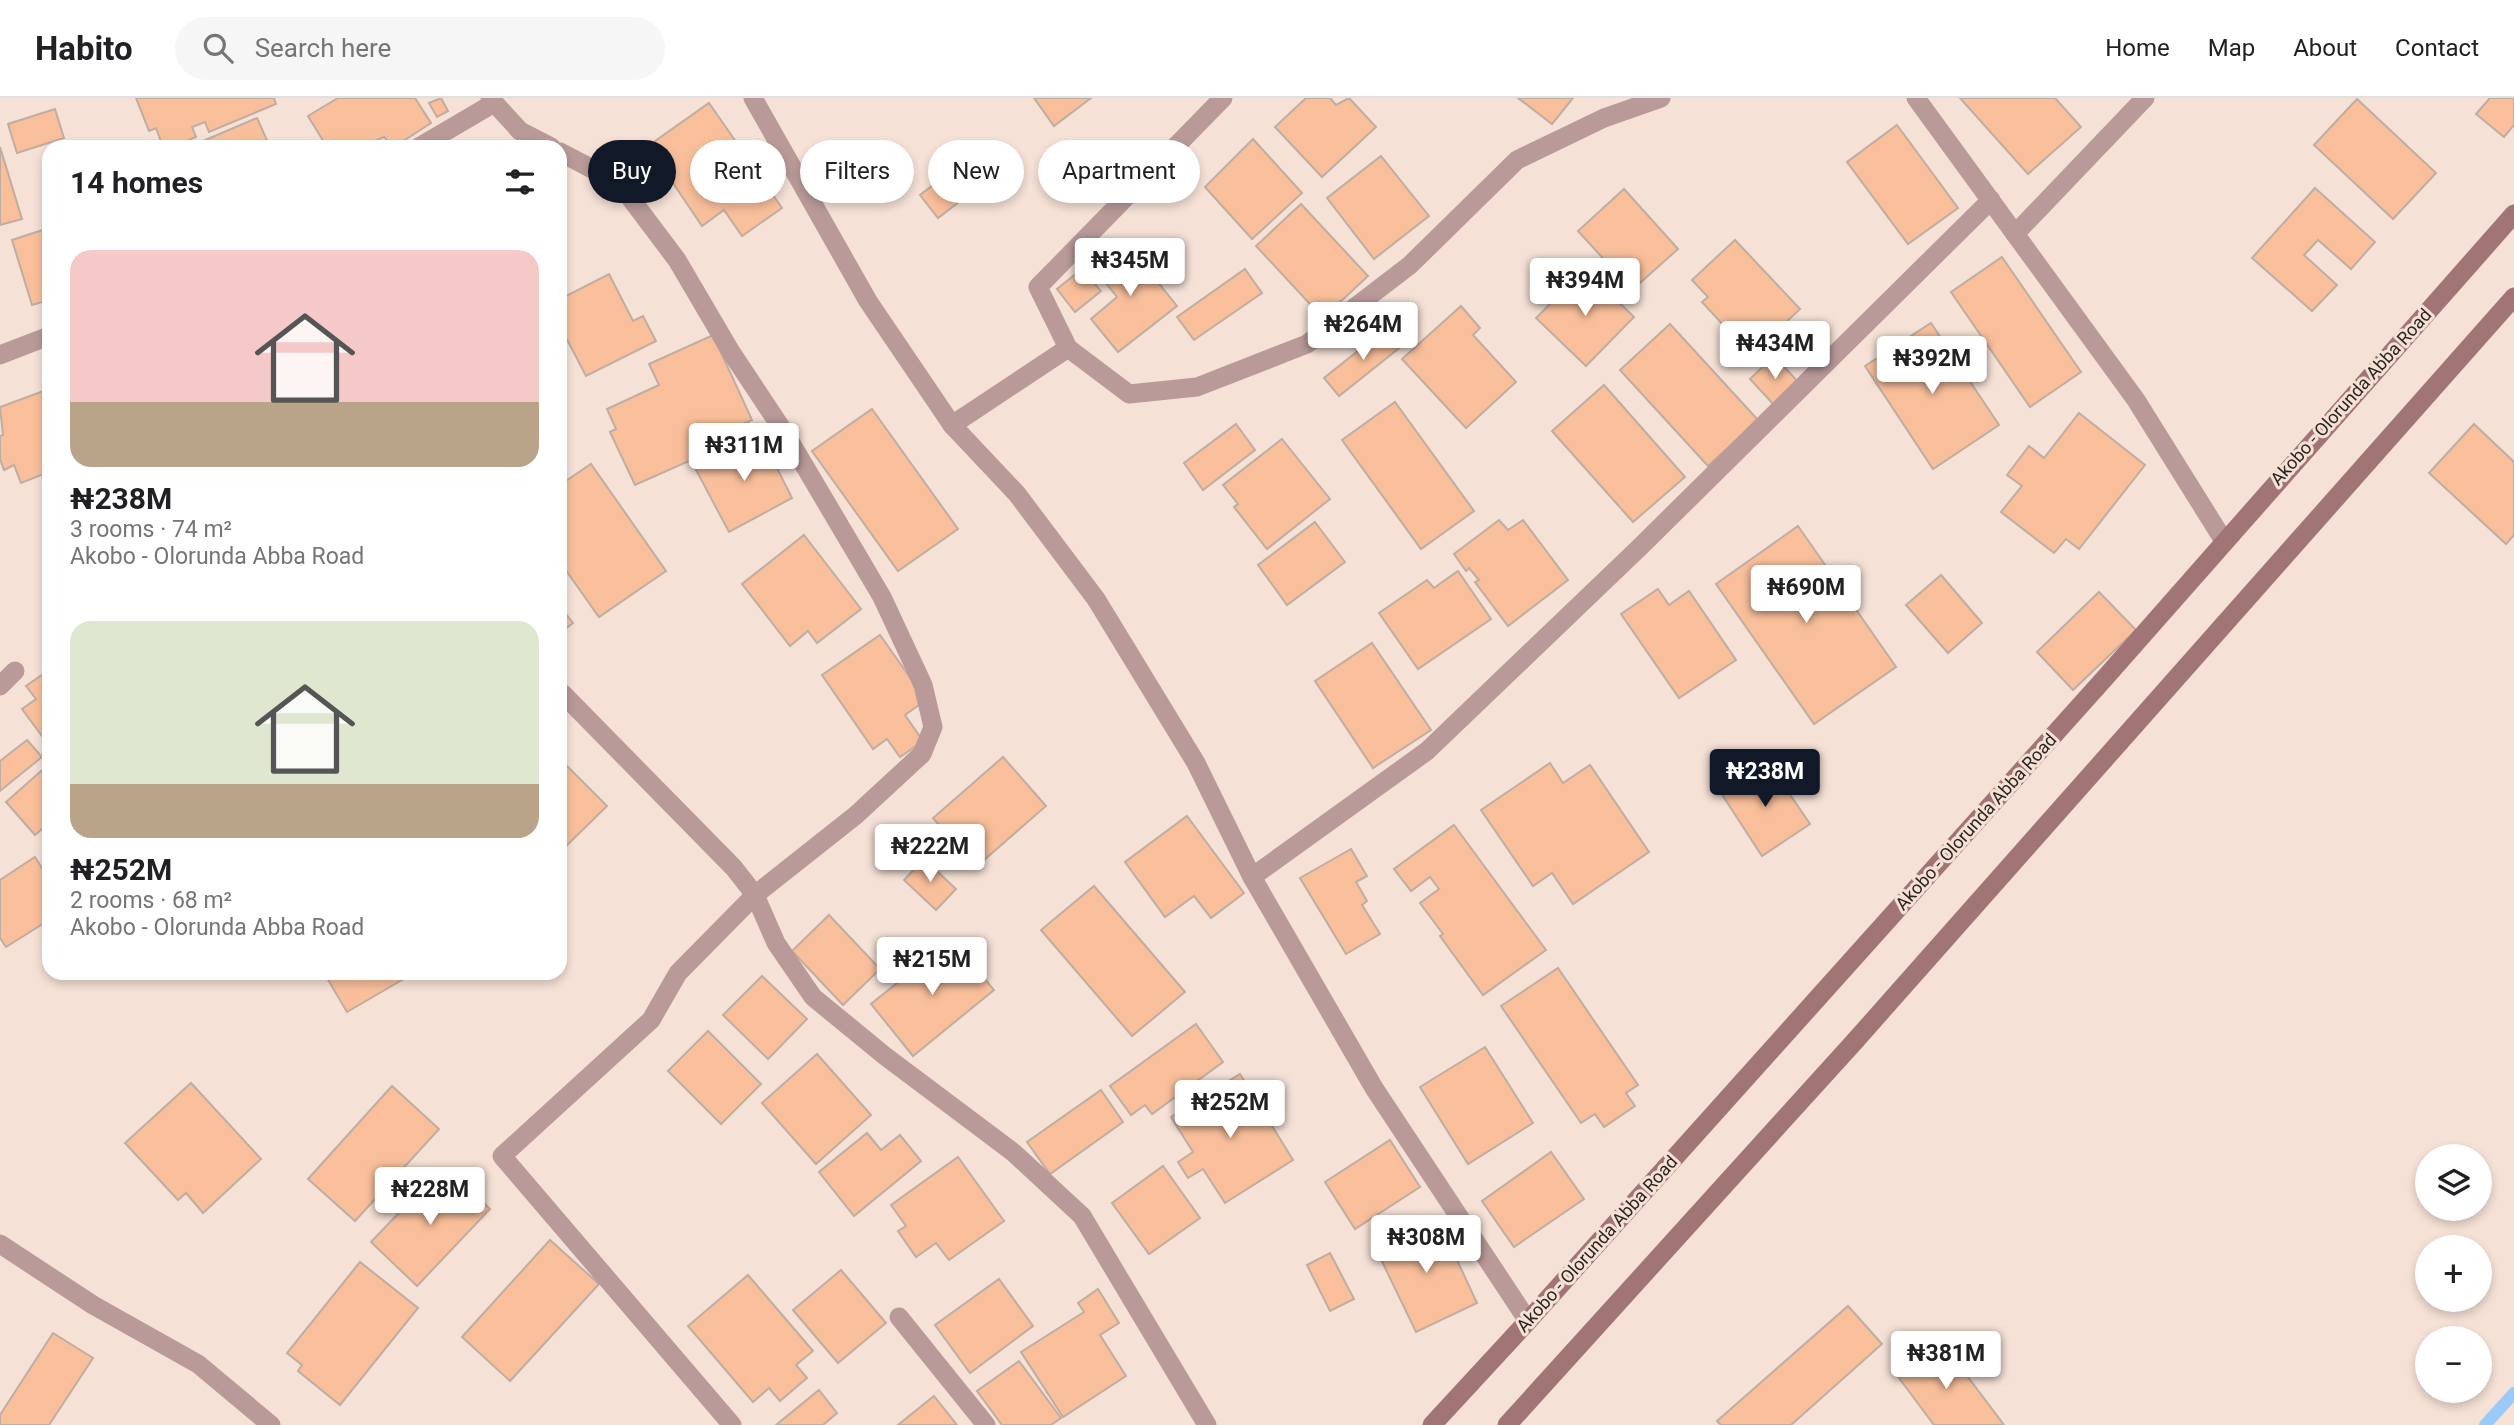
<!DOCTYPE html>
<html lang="en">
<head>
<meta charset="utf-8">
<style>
  :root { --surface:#fff; --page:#f6f6f6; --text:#202124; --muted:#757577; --line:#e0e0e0; --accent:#111827 }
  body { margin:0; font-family:Roboto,sans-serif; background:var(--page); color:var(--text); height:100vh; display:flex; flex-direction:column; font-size:26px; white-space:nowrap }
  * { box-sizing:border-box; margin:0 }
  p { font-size:23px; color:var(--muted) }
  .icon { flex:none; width:38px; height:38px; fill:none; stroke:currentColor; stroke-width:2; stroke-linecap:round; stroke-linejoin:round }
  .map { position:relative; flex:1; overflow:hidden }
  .details { position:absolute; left:42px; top:42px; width:525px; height:840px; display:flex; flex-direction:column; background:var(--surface); border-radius:21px; box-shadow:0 4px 10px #0003 }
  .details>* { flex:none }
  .guide { position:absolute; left:588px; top:42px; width:665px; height:63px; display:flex; gap:14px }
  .tools { position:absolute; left:2415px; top:1046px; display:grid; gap:14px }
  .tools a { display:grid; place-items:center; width:77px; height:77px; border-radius:50%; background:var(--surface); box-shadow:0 4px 10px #0003; font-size:35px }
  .price { position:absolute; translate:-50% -60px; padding:0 16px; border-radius:7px; background:#fff; color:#222; font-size:23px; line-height:46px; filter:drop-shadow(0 2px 4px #0008) }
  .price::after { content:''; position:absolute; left:50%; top:42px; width:21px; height:16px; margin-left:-10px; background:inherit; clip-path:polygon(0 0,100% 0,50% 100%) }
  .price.active { background:var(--accent); color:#fff }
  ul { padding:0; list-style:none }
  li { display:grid; align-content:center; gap:14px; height:371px; padding:0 28px }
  li span { display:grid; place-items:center; height:217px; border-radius:21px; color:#555 }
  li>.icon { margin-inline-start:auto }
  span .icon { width:126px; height:126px; fill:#fffc; stroke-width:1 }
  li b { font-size:30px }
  h2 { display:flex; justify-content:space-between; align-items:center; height:84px; padding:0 28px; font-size:30px }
  .pill { padding:0 24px; border-radius:32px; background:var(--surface); box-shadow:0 4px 10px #0003; font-size:24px; line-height:63px }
  .pill.active { background:var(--accent); color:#fff }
  header { display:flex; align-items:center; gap:42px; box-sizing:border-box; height:98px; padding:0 35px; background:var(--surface); border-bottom:2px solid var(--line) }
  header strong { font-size:33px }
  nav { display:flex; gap:38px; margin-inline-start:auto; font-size:24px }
  .search { width:490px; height:63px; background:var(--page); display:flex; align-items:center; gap:18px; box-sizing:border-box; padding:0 24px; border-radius:38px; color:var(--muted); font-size:26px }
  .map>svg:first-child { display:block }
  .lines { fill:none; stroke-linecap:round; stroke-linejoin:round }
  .stream { stroke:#9acaf8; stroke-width:12 }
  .building { fill:#f9bf9b; stroke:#bfada2; stroke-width:2 }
  .minor { stroke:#b99a99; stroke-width:19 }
  .secondary { stroke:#a17575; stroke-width:19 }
  .labels { text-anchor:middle; stroke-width:6; stroke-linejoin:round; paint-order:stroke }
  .street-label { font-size:18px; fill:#2b2420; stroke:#f5e1d6 }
</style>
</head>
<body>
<header>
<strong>Habito</strong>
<div class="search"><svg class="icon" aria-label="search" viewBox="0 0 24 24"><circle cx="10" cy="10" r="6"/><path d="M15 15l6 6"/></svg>Search here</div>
<nav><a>Home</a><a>Map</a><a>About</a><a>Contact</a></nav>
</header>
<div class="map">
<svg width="2514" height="1327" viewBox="0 0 2514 1327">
  <rect width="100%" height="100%" fill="#f5e1d6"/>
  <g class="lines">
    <polyline class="stream" points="2485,1327 2514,1295"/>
  </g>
  <g class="building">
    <polygon points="136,0 274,0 276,6 209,34 205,24 192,29 196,39 172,49 163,49 156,30 149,33"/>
    <polygon points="338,0 415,0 431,25 394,49 384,39 375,43 379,49 327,49 308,18"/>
    <polygon points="441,0 448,13 437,19 429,5"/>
    <polygon points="1034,0 1091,0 1054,28"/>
    <polygon points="1306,0 1330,0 1336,7 1349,0 1376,29 1322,79 1275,29"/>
    <polygon points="1518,0 1573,0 1552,26"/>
    <polygon points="1960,0 2055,0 2081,29 2028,76"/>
    <polygon points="2490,0 2514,0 2514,27 2504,39 2476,16"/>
    <polygon points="2357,1 2436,75 2393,121 2314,47"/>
    <polygon points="709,5 782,110 742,138 724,112 702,128 648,48"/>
    <polygon points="55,11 64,40 17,55 8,26"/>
    <polygon points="257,20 270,49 189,49"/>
    <polygon points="1897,27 1958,110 1908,146 1847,64"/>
    <polygon points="1253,41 1302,95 1252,141 1205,89"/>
    <polygon points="0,49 22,121 0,127"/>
    <polygon points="1381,58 1429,118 1374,161 1327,100"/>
    <polygon points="941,81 959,104 938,120 920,97"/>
    <polygon points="2315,90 2375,144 2351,171 2318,142 2304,157 2337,187 2312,213 2252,160"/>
    <polygon points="1624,91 1678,151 1632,192 1578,133"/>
    <polygon points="1301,106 1368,178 1323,220 1256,148"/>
    <polygon points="49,130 49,202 32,207 12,142"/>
    <polygon points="1735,142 1800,211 1751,257 1702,204 1708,199 1692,182"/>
    <polygon points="1125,143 1177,208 1118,254 1091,221 1117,199 1093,169"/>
    <polygon points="2002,159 2081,274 2030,309 1951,194"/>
    <polygon points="1082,171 1101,193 1075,214 1057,191"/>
    <polygon points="1245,171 1262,195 1194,242 1177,219"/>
    <polygon points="1585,171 1634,219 1586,268 1536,220"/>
    <polygon points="609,176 633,223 643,218 656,243 586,278 560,228 560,201"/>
    <polygon points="1461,208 1480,230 1473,237 1516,284 1466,330 1402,261"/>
    <polygon points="1931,225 1999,327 1933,371 1865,268"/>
    <polygon points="1670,226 1758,322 1708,368 1620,272"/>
    <polygon points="1388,229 1403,247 1339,298 1324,280"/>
    <polygon points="713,237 752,322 709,341 714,352 635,387 610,334 616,331 607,311 659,287 649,266"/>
    <polygon points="1774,258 1800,286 1775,308 1750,281"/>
    <polygon points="1604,287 1685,379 1633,424 1552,333"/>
    <polygon points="49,291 49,374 21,385 14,367 4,372 0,361 0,338 3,337 0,309"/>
    <polygon points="1395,304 1474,413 1421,451 1342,342"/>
    <polygon points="872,311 958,431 898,473 812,353"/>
    <polygon points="2079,315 2145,367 2079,451 2066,441 2054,455 2001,414 2022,388 2007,377 2029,348 2044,360"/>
    <polygon points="1236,326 1255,352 1203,392 1184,365"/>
    <polygon points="2474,326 2514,364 2514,437 2506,446 2429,375"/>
    <polygon points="760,336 792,400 729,434 695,370"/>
    <polygon points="1282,341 1330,401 1267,451 1234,409 1238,406 1223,387"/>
    <polygon points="591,366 666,473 599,519 560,464 560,387"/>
    <polygon points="1499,422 1508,432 1523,422 1568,482 1508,528 1475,484 1479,482 1469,470 1466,473 1454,456"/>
    <polygon points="1315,424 1345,464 1287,507 1258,467"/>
    <polygon points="1798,428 1896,569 1814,626 1716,486"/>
    <polygon points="804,437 861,511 817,545 808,533 790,548 742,486"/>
    <polygon points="1458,473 1491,521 1418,571 1379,515 1427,482 1434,490"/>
    <polygon points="1941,477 1982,525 1948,555 1906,507"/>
    <polygon points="1658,491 1669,507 1689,493 1736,562 1679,600 1621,516"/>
    <polygon points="2099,494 2136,532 2073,592 2037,554"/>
    <polygon points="560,508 573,525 560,535"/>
    <polygon points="880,537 926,602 905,617 923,643 900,659 887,641 873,651 822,577"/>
    <polygon points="1372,545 1431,632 1373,670 1315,583"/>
    <polygon points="49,572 49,639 45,642 22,611 36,601 26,588"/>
    <polygon points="27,642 42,659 0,693 0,663"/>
    <polygon points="1003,659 1046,708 976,769 933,720"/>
    <polygon points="560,661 607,708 560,754"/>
    <polygon points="1768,664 1810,726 1762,758 1721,695"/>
    <polygon points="1550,665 1563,685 1590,667 1649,754 1573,806 1552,775 1533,788 1481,712"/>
    <polygon points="49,666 49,725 35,737 6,704"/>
    <polygon points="1187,718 1244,795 1211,820 1194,798 1165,819 1125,764"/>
    <polygon points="1454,727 1546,852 1483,897 1440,838 1443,836 1420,805 1439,791 1430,779 1411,793 1394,771"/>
    <polygon points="1351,751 1367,778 1356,784 1367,803 1362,807 1380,836 1346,856 1300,780"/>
    <polygon points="35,759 49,781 49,822 6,849 0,840 0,782"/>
    <polygon points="924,761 956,791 936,812 904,782"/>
    <polygon points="1094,788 1185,894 1132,938 1041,832"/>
    <polygon points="829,817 880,871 843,907 792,853"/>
    <polygon points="952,841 994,892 913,958 871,906"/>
    <polygon points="1558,870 1638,987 1626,995 1635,1008 1604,1029 1595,1016 1581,1025 1501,908"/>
    <polygon points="324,875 404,875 407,879 347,914"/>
    <polygon points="762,878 807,921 768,961 723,917"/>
    <polygon points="1196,926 1223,964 1152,1016 1145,1007 1131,1017 1110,988"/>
    <polygon points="708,933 761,986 721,1026 668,973"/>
    <polygon points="1485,949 1533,1025 1468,1066 1420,989"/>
    <polygon points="817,956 871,1017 816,1066 762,1005"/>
    <polygon points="1240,976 1293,1062 1225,1105 1203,1071 1188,1080 1178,1064 1193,1054 1171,1019"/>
    <polygon points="191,985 261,1061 203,1115 186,1095 178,1102 125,1045"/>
    <polygon points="392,988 439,1031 355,1123 308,1081"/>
    <polygon points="1101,992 1123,1024 1050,1076 1027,1044"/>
    <polygon points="867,1035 881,1052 900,1037 921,1063 854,1118 819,1074"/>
    <polygon points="1390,1042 1420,1089 1355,1131 1325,1084"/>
    <polygon points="1551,1054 1584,1101 1514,1149 1482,1103"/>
    <polygon points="958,1059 1004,1123 949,1162 936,1145 916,1159 898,1133 906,1128 891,1107"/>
    <polygon points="1163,1068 1200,1120 1149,1156 1112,1105"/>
    <polygon points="436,1076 450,1089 458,1081 490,1111 417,1188 371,1144"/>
    <polygon points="1437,1119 1477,1205 1416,1234 1375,1149"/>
    <polygon points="550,1142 599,1186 510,1283 462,1239"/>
    <polygon points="1330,1155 1354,1201 1330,1213 1307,1167"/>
    <polygon points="360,1164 418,1210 340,1307 298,1273 302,1267 287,1255"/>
    <polygon points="841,1172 886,1225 838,1265 793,1212"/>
    <polygon points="748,1177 813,1253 796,1267 807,1280 780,1303 769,1290 753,1304 688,1228"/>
    <polygon points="999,1181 1033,1228 970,1275 935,1227"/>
    <polygon points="1098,1191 1119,1225 1100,1237 1126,1278 1063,1319 1021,1254 1084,1214 1078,1205"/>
    <polygon points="1848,1208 1882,1246 1791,1327 1721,1327 1717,1323"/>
    <polygon points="53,1235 93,1260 49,1327 0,1327 0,1317"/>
    <polygon points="1941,1243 2004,1327 1934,1327 1896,1276"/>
    <polygon points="1019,1263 1061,1320 1051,1327 1002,1327 977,1293"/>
    <polygon points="819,1292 837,1315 823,1327 776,1327"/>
    <polygon points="934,1298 957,1327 898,1327"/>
  </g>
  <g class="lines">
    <g class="minor">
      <polyline points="490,0 520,33 551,49"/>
      <polyline points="753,0 868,203 952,327 1017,396 1096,501 1196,665 1252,779 1374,990 1528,1223"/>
      <polyline points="1223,0 1038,189 1068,250 1129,296 1197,289 1307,246 1410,167 1517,62 1604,20 1661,0"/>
      <polyline points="1916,0 2136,302 2224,443"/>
      <polyline points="419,49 494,5"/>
      <polyline points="560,54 619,85 677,162 731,254 788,340 882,499 923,587 933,629 922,656 856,717 755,797 678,875 651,922 502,1058 732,1327"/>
      <polyline points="2015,136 2145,0"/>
      <polyline points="0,257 49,238"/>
      <polyline points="952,327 1068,250"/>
      <polyline points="0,588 15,573"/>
      <polyline points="562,595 734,770 755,797 776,845 813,899 885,958 1014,1055 1082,1118 1207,1327"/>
      <polyline points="1252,779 1427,653 1640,449 1991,102"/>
      <polyline points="0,1146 93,1207 198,1266 271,1327"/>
      <polyline points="899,1219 986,1327"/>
    </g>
    <g class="secondary">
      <polyline points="1432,1327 1528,1223 2104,581 2514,116"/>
      <polyline points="1507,1327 1855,943 2514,199"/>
    </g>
  </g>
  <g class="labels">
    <g class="street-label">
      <text transform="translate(2351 299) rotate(-48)" y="6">Akobo - Olorunda Abba Road</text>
      <text transform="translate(1976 724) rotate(-48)" y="6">Akobo - Olorunda Abba Road</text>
      <text transform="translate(1597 1146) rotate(-48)" y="6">Akobo - Olorunda Abba Road</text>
    </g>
  </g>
</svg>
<div class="tools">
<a><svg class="icon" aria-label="layers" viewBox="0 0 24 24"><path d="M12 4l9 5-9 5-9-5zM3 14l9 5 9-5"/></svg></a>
<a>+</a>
<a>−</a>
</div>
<b class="price" style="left:1130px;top:200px">₦345M</b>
<b class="price" style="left:1585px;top:220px">₦394M</b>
<b class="price" style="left:1363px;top:264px">₦264M</b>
<b class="price" style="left:1775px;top:283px">₦434M</b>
<b class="price" style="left:1932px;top:298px">₦392M</b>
<b class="price" style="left:744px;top:385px">₦311M</b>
<b class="price" style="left:1806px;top:527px">₦690M</b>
<b class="price active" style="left:1765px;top:711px">₦238M</b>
<b class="price" style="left:930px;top:786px">₦222M</b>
<b class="price" style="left:932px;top:899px">₦215M</b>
<b class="price" style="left:1230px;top:1042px">₦252M</b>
<b class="price" style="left:430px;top:1129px">₦228M</b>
<b class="price" style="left:1426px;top:1177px">₦308M</b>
<b class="price" style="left:1946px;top:1293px">₦381M</b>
<div class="guide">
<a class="pill active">Buy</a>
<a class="pill">Rent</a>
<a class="pill">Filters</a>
<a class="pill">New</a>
<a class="pill">Apartment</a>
</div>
<section class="details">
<h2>14 homes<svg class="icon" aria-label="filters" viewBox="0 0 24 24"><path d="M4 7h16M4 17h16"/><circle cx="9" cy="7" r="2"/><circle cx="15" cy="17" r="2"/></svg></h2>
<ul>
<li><span style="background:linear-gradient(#f6c9c9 70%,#b9a48a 0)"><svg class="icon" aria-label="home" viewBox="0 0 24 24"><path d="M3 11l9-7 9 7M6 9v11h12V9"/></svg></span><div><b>₦238M</b><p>3 rooms · 74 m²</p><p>Akobo - Olorunda Abba Road</p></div></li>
<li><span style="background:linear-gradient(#dfe7d0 75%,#b9a48a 0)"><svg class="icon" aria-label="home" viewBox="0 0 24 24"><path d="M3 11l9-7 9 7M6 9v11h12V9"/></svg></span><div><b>₦252M</b><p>2 rooms · 68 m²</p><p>Akobo - Olorunda Abba Road</p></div></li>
</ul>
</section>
</div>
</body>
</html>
